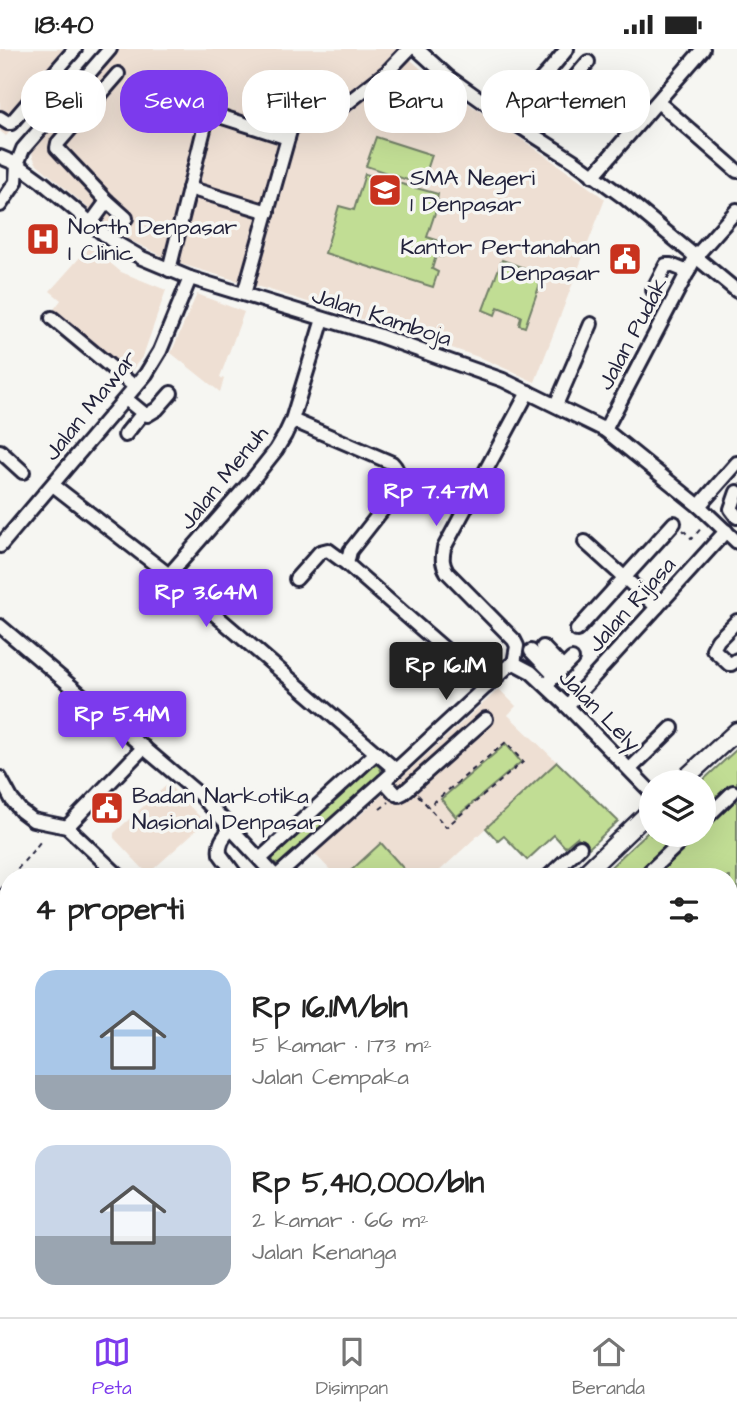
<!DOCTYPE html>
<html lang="id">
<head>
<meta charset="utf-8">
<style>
  :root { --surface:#fff; --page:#f2f2f2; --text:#222; --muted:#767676; --line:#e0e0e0; --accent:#7c3aed }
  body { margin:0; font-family:"Architects Daughter",sans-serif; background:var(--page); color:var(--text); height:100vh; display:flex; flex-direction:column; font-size:26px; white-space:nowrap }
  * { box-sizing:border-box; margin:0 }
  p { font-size:23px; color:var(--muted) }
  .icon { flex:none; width:38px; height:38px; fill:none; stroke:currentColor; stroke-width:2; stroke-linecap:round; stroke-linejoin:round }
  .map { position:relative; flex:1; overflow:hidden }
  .details { position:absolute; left:0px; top:819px; width:738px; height:450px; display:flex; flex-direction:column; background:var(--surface); border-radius:28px 28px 0 0; box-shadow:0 7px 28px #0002 }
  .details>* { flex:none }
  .hud { position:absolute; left:21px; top:21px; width:696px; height:63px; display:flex; gap:14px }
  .buttons { position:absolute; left:639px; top:721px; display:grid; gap:14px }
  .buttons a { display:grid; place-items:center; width:77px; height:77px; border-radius:50%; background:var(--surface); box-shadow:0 7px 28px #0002; font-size:35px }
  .price { position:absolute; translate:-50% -60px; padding:0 16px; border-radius:7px; background:var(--accent); color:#fff; font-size:23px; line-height:46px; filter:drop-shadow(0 2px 4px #0008) }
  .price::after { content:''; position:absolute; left:50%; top:42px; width:21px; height:16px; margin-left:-10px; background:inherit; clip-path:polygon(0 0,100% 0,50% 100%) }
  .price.current { background:#222; color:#fff }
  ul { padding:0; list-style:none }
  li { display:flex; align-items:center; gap:21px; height:175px; padding:0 35px }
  li span { display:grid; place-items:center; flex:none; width:196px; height:140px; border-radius:21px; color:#555 }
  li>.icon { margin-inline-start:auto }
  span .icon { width:84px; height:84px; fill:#fffc; stroke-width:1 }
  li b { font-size:30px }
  h2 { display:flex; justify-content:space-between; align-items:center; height:84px; padding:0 35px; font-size:30px }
  .chip { padding:0 24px; border-radius:28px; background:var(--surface); box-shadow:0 7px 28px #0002; font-size:24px; line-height:63px }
  .chip.current { background:var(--accent); color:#fff }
  .status { display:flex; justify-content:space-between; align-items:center; height:49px; padding:0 35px; background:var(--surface); direction:ltr }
  .status svg { height:19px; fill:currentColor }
  .tabs { display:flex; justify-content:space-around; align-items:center; height:98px; border-top:2px solid var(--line); background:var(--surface); font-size:19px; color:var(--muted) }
  .tabs a { display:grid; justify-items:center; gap:4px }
  .tabs .current { color:var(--accent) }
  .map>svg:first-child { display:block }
  .built { fill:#eedfd3 }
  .green { fill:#c1dd94; stroke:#728068; stroke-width:2 }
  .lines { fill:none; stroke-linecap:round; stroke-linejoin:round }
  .stream { stroke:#6480a5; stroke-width:3.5 }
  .minor-casing { stroke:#22223b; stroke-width:18 }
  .major-casing { stroke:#22223b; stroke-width:21 }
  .path { stroke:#22223b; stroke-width:2; stroke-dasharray:5 5; stroke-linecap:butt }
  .minor { stroke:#f6f6f2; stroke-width:12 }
  .major { stroke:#f6f6f2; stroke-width:16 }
  .labels { text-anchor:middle; stroke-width:7; stroke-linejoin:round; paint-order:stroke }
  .poi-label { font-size:23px; fill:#22223b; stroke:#f6f6f2; text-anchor:start }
  .street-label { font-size:23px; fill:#22223b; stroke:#f6f6f2 }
</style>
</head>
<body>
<div class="status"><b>18:40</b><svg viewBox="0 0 49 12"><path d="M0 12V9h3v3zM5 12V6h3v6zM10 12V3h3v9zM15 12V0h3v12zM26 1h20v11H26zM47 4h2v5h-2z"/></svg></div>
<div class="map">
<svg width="737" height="1268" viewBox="0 0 737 1268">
  <rect width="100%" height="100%" fill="#f6f6f2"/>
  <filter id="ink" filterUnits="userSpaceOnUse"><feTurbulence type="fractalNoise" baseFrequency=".0143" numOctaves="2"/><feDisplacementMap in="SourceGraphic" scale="14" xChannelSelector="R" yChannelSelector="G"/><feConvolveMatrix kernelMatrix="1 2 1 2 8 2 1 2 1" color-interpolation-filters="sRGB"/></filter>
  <g filter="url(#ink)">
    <g class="built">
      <polygon points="0,0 82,0 6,87 0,82"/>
      <polygon points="115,0 399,0 432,30 536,100 605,150 535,333 484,310 437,294 273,242 177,214 119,186 36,114 32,105 35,93"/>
      <polygon points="90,197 121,223 166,241 143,307 126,328 52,263 61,251 50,242"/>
      <polygon points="197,245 244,263 220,328 224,330 220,343 171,304"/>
      <polygon points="499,640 516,657 508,666 557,713 433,828 411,828 381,795 344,828 337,828 312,802 354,765 358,768"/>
      <polygon points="168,735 205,773 148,825 114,789 114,784"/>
    </g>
    <g class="green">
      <polygon points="376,88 432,106 422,136 366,117"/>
      <polygon points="365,125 438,145 437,151 439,152 427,188 446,194 442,208 436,207 432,220 438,223 433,238 325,204 339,157 354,161"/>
      <polygon points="502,211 543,226 525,278 519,276 521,267 498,258 495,266 483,261"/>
      <polygon points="506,695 521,713 456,768 441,750"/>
      <polygon points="737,700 737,1049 730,1041 730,828 600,828 651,780 651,786 704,786 704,733 701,733"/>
      <polygon points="557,713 618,772 589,799 577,788 565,798 554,786 527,811 504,787 498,792 486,779"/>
      <polygon points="373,715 379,717 382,724 279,816 273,813 272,806"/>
      <polygon points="381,794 411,828 344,828"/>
    </g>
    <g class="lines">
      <g class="stream">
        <polyline points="730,1256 737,1247"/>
        <polyline points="720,1268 727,1260"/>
      </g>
      <defs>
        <g id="minor">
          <polyline points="417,0 447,27 502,66 574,112 625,149 737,242"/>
          <polyline points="658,53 737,122"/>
          <polyline points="346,55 387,23 409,0"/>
          <polyline points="506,68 549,22 567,0"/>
          <polyline points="0,69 8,74 11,74 75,0"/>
          <polyline points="529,83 588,13"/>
          <polyline points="0,108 17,115 42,133 111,191 142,209 190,229 377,286 438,308 503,331 605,381 699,457 737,493"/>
          <polyline points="593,127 703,0"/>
          <polyline points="189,139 268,163"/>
          <polyline points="107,152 126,169"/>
          <polyline points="0,156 16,133 17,115 23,100 110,0"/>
          <polyline points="91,174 107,152 57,99 58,94 118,25"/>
          <polyline points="169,221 206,72 210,67 213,65 288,89"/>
          <polyline points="653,241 666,216 671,216 688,223"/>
          <polyline points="244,245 297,57"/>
          <polyline points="52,269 135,338"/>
          <polyline points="556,356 591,275"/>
          <polyline points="143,364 147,366 157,360 171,344"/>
          <path d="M292 371 392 414C400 422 400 431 398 441L350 502 347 515"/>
          <polyline points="605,381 696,207 737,161"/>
          <polyline points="125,386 143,364 126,350"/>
          <polyline points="0,402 23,423"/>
          <polyline points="53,436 169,526 396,721"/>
          <polyline points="737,443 731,460 737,468"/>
          <polyline points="699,457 737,414"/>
          <polyline points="585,493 657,558"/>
          <polyline points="0,497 146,325 160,302 190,229"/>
          <polyline points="169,526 253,430 276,401 285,386 292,371 323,270"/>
          <polyline points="296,530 320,503 328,501 347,515 487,637"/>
          <polyline points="737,572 718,591 713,600 729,615 731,615 737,611"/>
          <polyline points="0,577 201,747 276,828"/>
          <polyline points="577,581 674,474"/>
          <polyline points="543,598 563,619"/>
          <polyline points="531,602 555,627"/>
          <path d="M514 614 517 597 514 591 447 523C442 515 442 509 444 499L528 343"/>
          <polyline points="514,614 531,623 567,657 651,743"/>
          <polyline points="546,636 572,610"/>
          <polyline points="567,657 726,482"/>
          <polyline points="630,720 672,679"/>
          <polyline points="0,729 12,751 21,762 33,771 67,778 120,828"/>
          <polyline points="384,732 395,744 399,746 403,744 486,670"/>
          <polyline points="704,771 733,743"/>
          <polyline points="67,778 144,698"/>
          <path d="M231 779C225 787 218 793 220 805L237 828"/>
          <polyline points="260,810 376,704"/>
          <polyline points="276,828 396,721 507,618 514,614"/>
          <polyline points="548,828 580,798"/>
          <polyline points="648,828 650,822 688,786"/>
          <polyline points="0,911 9,920"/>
          <polyline points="0,1021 9,1031"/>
          <polyline points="730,1101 737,1098"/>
          <polyline points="331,1260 340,1268"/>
          <polyline points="515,1260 521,1268"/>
          <polyline points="227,1268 237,1260"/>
          <polyline points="465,1268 474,1260"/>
          <polyline points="599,1268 607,1260"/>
        </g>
        <g id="major">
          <polyline points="681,733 737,682"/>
          <polyline points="581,828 651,761"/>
          <polyline points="0,1169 9,1178"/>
          <polyline points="87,1268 96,1260"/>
        </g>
      </defs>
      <use href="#minor" class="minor-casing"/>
      <use href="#major" class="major-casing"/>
      <g class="path">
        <polyline points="683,481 692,490 703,477"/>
        <polyline points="418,746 446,778 523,713 506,693 428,758"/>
        <polyline points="380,760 389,753"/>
        <polyline points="11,828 41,792"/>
        <polyline points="0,841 9,830"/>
      </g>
      <use href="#minor" class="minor"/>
      <use href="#major" class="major"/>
    </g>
  </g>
  <defs>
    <symbol id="school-square" viewBox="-11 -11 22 22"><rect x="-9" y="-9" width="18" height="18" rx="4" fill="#c8321e" stroke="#f6f6f2"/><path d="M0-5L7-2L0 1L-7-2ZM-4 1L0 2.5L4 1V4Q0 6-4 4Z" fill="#fff"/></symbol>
    <symbol id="hospital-square" viewBox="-11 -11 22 22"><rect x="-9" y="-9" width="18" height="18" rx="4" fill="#c8321e" stroke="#f6f6f2"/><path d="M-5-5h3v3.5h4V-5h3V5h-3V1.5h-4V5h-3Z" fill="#fff"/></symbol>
    <symbol id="civic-square" viewBox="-11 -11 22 22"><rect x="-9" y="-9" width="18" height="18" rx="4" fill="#c8321e" stroke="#f6f6f2"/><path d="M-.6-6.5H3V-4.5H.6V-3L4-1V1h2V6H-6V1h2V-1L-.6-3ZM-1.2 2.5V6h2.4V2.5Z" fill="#fff"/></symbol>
  </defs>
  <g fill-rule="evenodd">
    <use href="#school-square" x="366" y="122" width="38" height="38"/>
    <use href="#hospital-square" x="24" y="171" width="38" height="38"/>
    <use href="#civic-square" x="606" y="191" width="38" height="38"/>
    <use href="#civic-square" x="88" y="740" width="38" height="38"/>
  </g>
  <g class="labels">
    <g class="poi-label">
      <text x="410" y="136">SMA Negeri<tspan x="410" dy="26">1 Denpasar</tspan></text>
      <text x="68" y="185">North Denpasar<tspan x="68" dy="26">I Clinic</tspan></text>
      <text x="600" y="205" text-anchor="end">Kantor Pertanahan<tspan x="600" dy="26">Denpasar</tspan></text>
      <text x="132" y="754">Badan Narkotika<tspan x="132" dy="26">Nasional Denpasar</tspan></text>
    </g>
    <g class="street-label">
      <text transform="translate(382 267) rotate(18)" y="8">Jalan Kamboja</text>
      <text transform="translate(632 284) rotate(-62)" y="8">Jalan Pudak</text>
      <text transform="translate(90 356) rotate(-51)" y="8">Jalan Mawar</text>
      <text transform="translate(223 428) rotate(-51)" y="8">Jalan Menuh</text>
      <text transform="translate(631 555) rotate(-48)" y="8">Jalan Rijasa</text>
      <text transform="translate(600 661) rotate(45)" y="8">Jalan Lely</text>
    </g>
  </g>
</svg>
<div class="buttons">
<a><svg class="icon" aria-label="layers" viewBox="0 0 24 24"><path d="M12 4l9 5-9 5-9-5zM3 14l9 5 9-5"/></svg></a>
</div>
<b class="price" style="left:436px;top:479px">Rp 7.47M</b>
<b class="price" style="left:206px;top:580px">Rp 3.64M</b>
<b class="price current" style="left:446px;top:653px">Rp 16.1M</b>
<b class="price" style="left:122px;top:702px">Rp 5.41M</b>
<div class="hud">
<a class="chip">Beli</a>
<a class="chip current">Sewa</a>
<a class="chip">Filter</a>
<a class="chip">Baru</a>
<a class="chip">Apartemen</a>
</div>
<section class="details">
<h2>4 properti<svg class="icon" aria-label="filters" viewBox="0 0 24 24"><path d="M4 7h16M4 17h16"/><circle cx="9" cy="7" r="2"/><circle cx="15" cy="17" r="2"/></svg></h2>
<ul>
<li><span style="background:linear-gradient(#a9c7e8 75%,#9aa5b1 0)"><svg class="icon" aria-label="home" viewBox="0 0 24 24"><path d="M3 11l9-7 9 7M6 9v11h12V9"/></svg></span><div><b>Rp 16.1M/bln</b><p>5 kamar · 173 m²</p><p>Jalan Cempaka</p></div></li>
<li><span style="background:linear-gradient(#c9d6e8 65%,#9aa5b1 0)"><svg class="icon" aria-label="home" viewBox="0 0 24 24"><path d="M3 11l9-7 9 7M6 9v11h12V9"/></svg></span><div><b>Rp 5,410,000/bln</b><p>2 kamar · 66 m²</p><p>Jalan Kenanga</p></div></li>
</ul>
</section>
</div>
<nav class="tabs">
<a class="current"><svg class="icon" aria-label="map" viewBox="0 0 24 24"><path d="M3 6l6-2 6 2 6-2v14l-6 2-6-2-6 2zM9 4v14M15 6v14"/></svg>Peta</a>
<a><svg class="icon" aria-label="saved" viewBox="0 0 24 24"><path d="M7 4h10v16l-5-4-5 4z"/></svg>Disimpan</a>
<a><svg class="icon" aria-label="home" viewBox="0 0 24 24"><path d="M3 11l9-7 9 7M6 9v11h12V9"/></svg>Beranda</a>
</nav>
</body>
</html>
